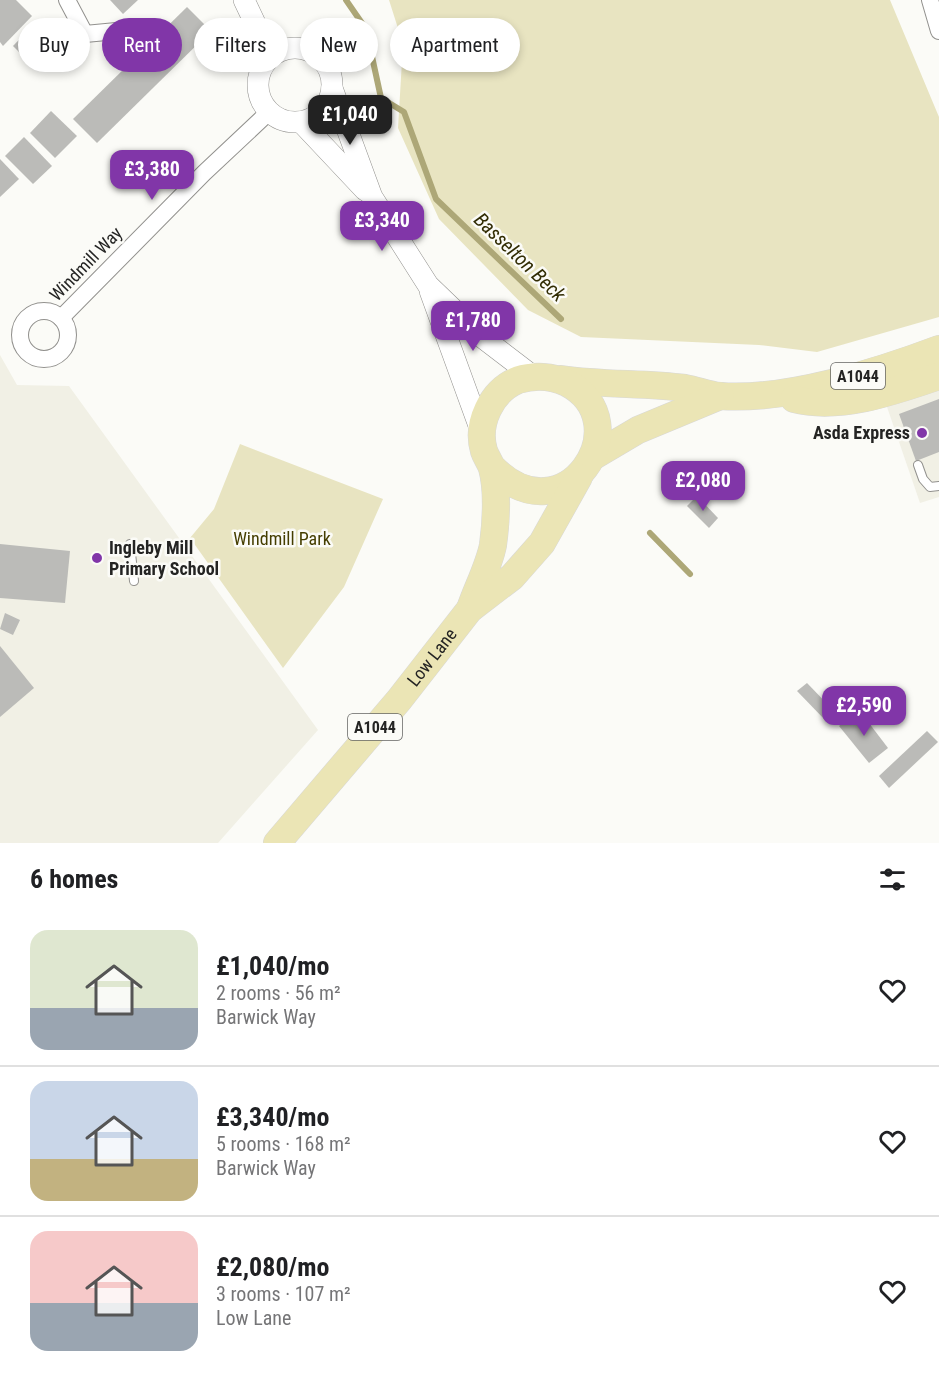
<!DOCTYPE html>
<html lang="en">
<head>
<meta charset="utf-8">
<style>
  :root { --surface:#fff; --page:#f6f6f6; --text:#202124; --muted:#757577; --line:#e0e0e0; --accent:#8136a8 }
  body { margin:0; font-family:"Roboto Condensed",sans-serif; background:var(--page); color:var(--text); height:100vh; display:flex; flex-direction:column; font-size:22px; white-space:nowrap }
  * { box-sizing:border-box; margin:0 }
  p { font-size:20px; color:var(--muted) }
  .icon { flex:none; width:33px; height:33px; fill:none; stroke:currentColor; stroke-width:2; stroke-linecap:round; stroke-linejoin:round }
  .map { position:relative; height:843px; overflow:hidden }
  .panel { display:flex; flex-direction:column; background:var(--surface); flex:1 }
  .panel>* { flex:none }
  .banner { position:absolute; left:18px; top:18px; width:600px; height:54px; display:flex; gap:12px }
  .price { position:absolute; translate:-50% -51px; padding:0 14px; border-radius:12px; background:var(--accent); color:#fff; font-size:20px; line-height:39px; filter:drop-shadow(0 2px 3px #0008) }
  .price::after { content:''; position:absolute; left:50%; top:36px; width:18px; height:14px; margin-left:-9px; background:inherit; clip-path:polygon(0 0,100% 0,50% 100%) }
  .price.selected { background:#222; color:#fff }
  ul { padding:0; list-style:none }
  li { display:flex; align-items:center; gap:18px; height:150px; padding:0 30px }
  li+li { border-top:2px solid var(--line) }
  li span { display:grid; place-items:center; flex:none; width:168px; height:120px; border-radius:18px; color:#555 }
  li>.icon { margin-inline-start:auto }
  span .icon { width:72px; height:72px; fill:#fffc; stroke-width:1 }
  li b { font-size:26px }
  h2 { display:flex; justify-content:space-between; align-items:center; height:72px; padding:0 30px; font-size:26px }
  .tag { padding:0 21px; border-radius:27px; background:var(--surface); box-shadow:0 3px 9px #0003; font-size:21px; line-height:54px }
  .tag.selected { background:var(--accent); color:#fff }
  .map>svg:first-child { display:block }
  .built { fill:#f1f0e5 }
  .green { fill:#e8e4c1 }
  .lines { fill:none; stroke-linecap:round; stroke-linejoin:round }
  .stream { stroke:#ada777; stroke-width:6 }
  .building { fill:#bbbbb8 }
  .service-casing { stroke:#92918e; stroke-width:10 }
  .minor-casing { stroke:#92918e; stroke-width:18 }
  .tertiary-casing { stroke:#92918e; stroke-width:22 }
  .primary-casing { stroke:#d8d8d7; stroke-width:28 }
  .service { stroke:#fff; stroke-width:8 }
  .minor { stroke:#fff; stroke-width:16 }
  .tertiary { stroke:#fff; stroke-width:21 }
  .primary { stroke:#ebe5b5; stroke-width:27 }
  .poi-dot { fill:#8136a8; stroke:#fbfbf7; stroke-width:2 }
  .labels { text-anchor:middle; stroke-width:5; stroke-linejoin:round; paint-order:stroke }
  .shield { fill:#fbfbf7; stroke:#646463; stroke-width:1.5 }
  .shield-label { font-size:16px; font-weight:bold; fill:#242423 }
  .street-label { font-size:18px; fill:#242423; stroke:#fbfbf7 }
  .poi-label { font-size:18px; font-weight:bold; fill:#242423; stroke:#fbfbf7; text-anchor:end }
  .park-label { font-size:18px; fill:#453e00; stroke:#fbfbf7 }
  .water-label { font-size:20px; font-style:italic; fill:#322d04; stroke:#fbfbf7 }
</style>
</head>
<body>
<div class="map">
<svg width="939" height="843" viewBox="0 0 939 843">
  <rect width="100%" height="100%" fill="#fbfbf7"/>
  <g class="built">
    <polygon points="0,355 17,385 69,386 318,730 218,843 0,843"/>
    <polygon points="939,389 939,497 920,503 887,407"/>
  </g>
  <g class="green">
    <polygon points="389,0 890,0 939,117 939,317 817,352 759,345 581,337 528,310 439,219 398,128 403,44"/>
    <polygon points="240,444 383,499 344,587 283,668 190,538 214,509"/>
  </g>
  <g class="lines">
    <g class="stream">
      <polyline points="346,0 366,29 381,98 404,112 436,199 561,319"/>
      <polyline points="650,533 690,574"/>
    </g>
  </g>
  <g class="building">
    <polygon points="0,0 16,0 32,16 3,46 0,42"/>
    <polygon points="110,0 138,0 123,14"/>
    <polygon points="187,7 211,31 97,143 73,119"/>
    <polygon points="37,21 56,40 32,65 13,46"/>
    <polygon points="51,111 77,136 55,158 30,133"/>
    <polygon points="24,137 52,166 33,184 5,156"/>
    <polygon points="0,159 19,179 0,197"/>
    <polygon points="939,399 939,452 916,461 899,414"/>
    <polygon points="697,496 718,518 709,528 687,506"/>
    <polygon points="0,544 70,551 65,603 0,598"/>
    <polygon points="5,613 20,620 13,635 0,629"/>
    <polygon points="0,646 34,688 0,717"/>
    <polygon points="807,683 835,712 826,721 797,691"/>
    <polygon points="859,710 888,748 869,763 839,726"/>
    <polygon points="927,731 938,742 889,788 879,776"/>
  </g>
  <g class="lines">
    <defs>
      <g id="service">
        <polyline points="918,465 923,479 930,487 939,486"/>
        <polyline points="130,544 134,581"/>
      </g>
      <g id="minor">
        <polyline points="930,0 939,31"/>
        <polyline points="85,34 127,30"/>
        <polyline points="56,58 85,34 67,0"/>
        <circle cx="44" cy="335" r="24"/>
        <polyline points="61,318 204,173 269,112"/>
      </g>
      <g id="tertiary">
        <polyline points="244,0 271,57"/>
        <circle cx="295" cy="85" r="37"/>
        <polyline points="332,88 372,197 428,285 483,338 534,377"/>
        <polyline points="301,122 365,190"/>
        <polyline points="430,291 482,434"/>
      </g>
      <g id="primary">
        <path d="M561 379C602 385 644 383 685 388 697 390 708 395 720 396 786 401 878 372 939 349"/>
        <path d="M794 399C840 411 895 391 939 376"/>
        <polyline points="594,456 638,430 720,396"/>
        <path d="M470 609C477 588 489 566 493 545 496 523 498 490 492 468 490 462 486 457 484 451 476 424 491 391 518 380 534 375 552 376 567 383 642 422 565 542 492 467"/>
        <path id="s1" d="M277 843 399 700 470 609 512 577 542 543 579 477"/>
      </g>
    </defs>
    <use href="#service" class="service-casing"/>
    <use href="#minor" class="minor-casing"/>
    <use href="#tertiary" class="tertiary-casing"/>
    <use href="#primary" class="primary-casing"/>
    <use href="#service" class="service"/>
    <use href="#minor" class="minor"/>
    <use href="#tertiary" class="tertiary"/>
    <use href="#primary" class="primary"/>
  </g>
  <g class="poi-dot">
    <circle cx="922" cy="433" r="6"/>
    <circle cx="97" cy="558" r="6"/>
  </g>
  <g class="labels">
    <g class="shield">
      <rect x="831" y="363" width="54" height="26" rx="4.5"/>
      <rect x="348" y="714" width="54" height="26" rx="4.5"/>
    </g>
    <g class="shield-label">
      <text x="858" y="382">A1044</text>
      <text x="375" y="733">A1044</text>
    </g>
    <g class="street-label">
      <text transform="translate(86 264) rotate(-46)" y="6">Windmill Way</text>
      <text dy="6" stroke="none"><textPath href="#s1" startOffset="242">Low Lane</textPath></text>
    </g>
    <g class="poi-label">
      <text x="910" y="439">Asda Express</text>
      <text x="109" y="554" text-anchor="start">Ingleby Mill<tspan x="109" dy="21">Primary School</tspan></text>
    </g>
    <g class="park-label">
      <text x="282" y="545">Windmill Park</text>
    </g>
    <g class="water-label">
      <text transform="translate(520 257) rotate(44)" y="7">Basselton Beck</text>
    </g>
  </g>
</svg>
<b class="price selected" style="left:350px;top:146px">£1,040</b>
<b class="price" style="left:152px;top:201px">£3,380</b>
<b class="price" style="left:382px;top:252px">£3,340</b>
<b class="price" style="left:473px;top:352px">£1,780</b>
<b class="price" style="left:703px;top:512px">£2,080</b>
<b class="price" style="left:864px;top:737px">£2,590</b>
<div class="banner">
<a class="tag">Buy</a>
<a class="tag selected">Rent</a>
<a class="tag">Filters</a>
<a class="tag">New</a>
<a class="tag">Apartment</a>
</div>
</div>
<section class="panel">
<h2>6 homes<svg class="icon" aria-label="filters" viewBox="0 0 24 24"><path d="M4 7h16M4 17h16"/><circle cx="9" cy="7" r="2"/><circle cx="15" cy="17" r="2"/></svg></h2>
<ul>
<li><span style="background:linear-gradient(#dfe7d0 65%,#9aa5b1 0)"><svg class="icon" aria-label="home" viewBox="0 0 24 24"><path d="M3 11l9-7 9 7M6 9v11h12V9"/></svg></span><div><b>£1,040/mo</b><p>2 rooms · 56 m²</p><p>Barwick Way</p></div><svg class="icon" aria-label="heart" viewBox="0 0 24 24"><path d="M12 20l-8-8c-3-5 5-10 8-4 3-6 11-1 8 4z"/></svg></li>
<li><span style="background:linear-gradient(#c9d6e8 65%,#c2b280 0)"><svg class="icon" aria-label="home" viewBox="0 0 24 24"><path d="M3 11l9-7 9 7M6 9v11h12V9"/></svg></span><div><b>£3,340/mo</b><p>5 rooms · 168 m²</p><p>Barwick Way</p></div><svg class="icon" aria-label="heart" viewBox="0 0 24 24"><path d="M12 20l-8-8c-3-5 5-10 8-4 3-6 11-1 8 4z"/></svg></li>
<li><span style="background:linear-gradient(#f6c9c9 60%,#9aa5b1 0)"><svg class="icon" aria-label="home" viewBox="0 0 24 24"><path d="M3 11l9-7 9 7M6 9v11h12V9"/></svg></span><div><b>£2,080/mo</b><p>3 rooms · 107 m²</p><p>Low Lane</p></div><svg class="icon" aria-label="heart" viewBox="0 0 24 24"><path d="M12 20l-8-8c-3-5 5-10 8-4 3-6 11-1 8 4z"/></svg></li>
</ul>
</section>
</body>
</html>
